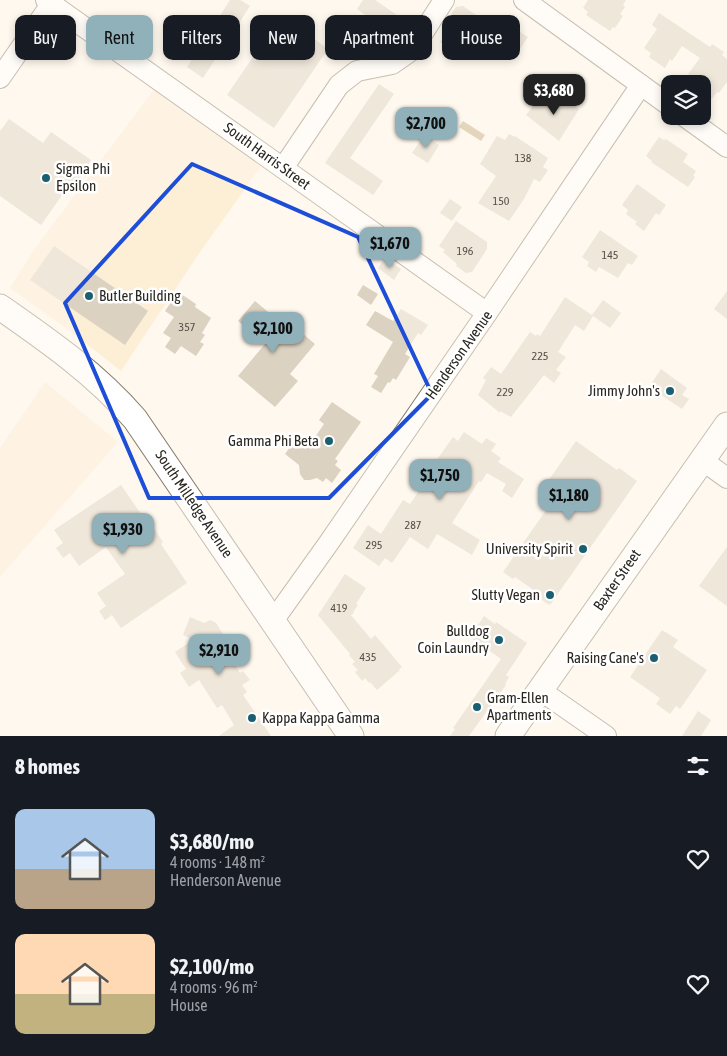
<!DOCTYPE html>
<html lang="en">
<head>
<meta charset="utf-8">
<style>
  :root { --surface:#171b24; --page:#20242c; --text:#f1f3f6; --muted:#9ea1a6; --accent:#90b0ba }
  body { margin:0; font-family:"Asap Condensed",sans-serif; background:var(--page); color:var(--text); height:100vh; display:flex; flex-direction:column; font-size:19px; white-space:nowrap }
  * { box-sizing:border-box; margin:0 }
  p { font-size:16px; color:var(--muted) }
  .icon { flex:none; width:28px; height:28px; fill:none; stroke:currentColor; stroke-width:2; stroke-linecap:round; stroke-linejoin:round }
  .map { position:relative; height:736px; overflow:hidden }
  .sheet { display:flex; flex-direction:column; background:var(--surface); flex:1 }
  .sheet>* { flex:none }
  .top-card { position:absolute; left:15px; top:15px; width:698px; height:45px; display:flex; gap:10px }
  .controls { position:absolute; left:661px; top:75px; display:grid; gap:10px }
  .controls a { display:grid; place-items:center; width:50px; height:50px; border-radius:10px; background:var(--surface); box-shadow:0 2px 8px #0003; font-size:25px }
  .price { position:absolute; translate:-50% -42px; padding:0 11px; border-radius:10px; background:var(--accent); color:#111; font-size:16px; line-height:32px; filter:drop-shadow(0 1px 2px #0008) }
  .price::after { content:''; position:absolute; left:50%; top:30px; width:15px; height:11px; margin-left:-8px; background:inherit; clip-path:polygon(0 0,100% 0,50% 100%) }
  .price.selected { background:#222; color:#fff }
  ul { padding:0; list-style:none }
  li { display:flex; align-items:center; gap:15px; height:125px; padding:0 15px }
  li span { display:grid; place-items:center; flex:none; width:140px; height:100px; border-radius:10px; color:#555 }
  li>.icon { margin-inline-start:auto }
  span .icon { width:60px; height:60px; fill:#fffc; stroke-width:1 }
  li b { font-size:21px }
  h2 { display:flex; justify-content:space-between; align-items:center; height:60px; padding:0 15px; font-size:21px }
  .chip { padding:0 18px; border-radius:10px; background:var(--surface); box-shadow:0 2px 8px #0003; font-size:18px; line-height:45px }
  .chip.selected { background:var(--accent); color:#111 }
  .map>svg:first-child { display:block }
  .built { fill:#fdeed6 }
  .water { fill:#c4ac82 }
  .building { fill:#dcd2c1 }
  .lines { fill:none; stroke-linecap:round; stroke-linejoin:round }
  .minor-casing { stroke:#837a6a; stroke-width:22 }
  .major-casing { stroke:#837a6a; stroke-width:27 }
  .minor { stroke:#fff; stroke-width:20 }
  .major { stroke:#fff; stroke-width:25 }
  .marked { fill:none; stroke:#1d4ed8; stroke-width:4; stroke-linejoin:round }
  .poi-dot { fill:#195f71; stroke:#fff; stroke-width:2 }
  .labels { text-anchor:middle; stroke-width:5; stroke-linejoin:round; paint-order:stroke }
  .number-label { font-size:12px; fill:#565148 }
  .street-label { font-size:15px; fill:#2a2620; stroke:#fff }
  .poi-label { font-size:15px; fill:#2a2620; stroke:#fff; text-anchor:end }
</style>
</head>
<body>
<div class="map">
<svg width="727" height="736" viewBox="0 0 727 736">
  <rect width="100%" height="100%" fill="#fff8ee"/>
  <g class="built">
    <polygon points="155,88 264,162 198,255 121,371 70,331 10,288 33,251"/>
    <polygon points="45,382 118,442 0,577 0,448"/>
  </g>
  <polygon class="water" points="463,121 485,135 481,141 459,127"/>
  <g class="building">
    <polygon points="230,0 240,0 250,6 203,78 187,67"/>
    <polygon points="363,0 375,0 413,26 403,42 357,9"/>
    <polygon points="588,0 626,0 623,5 625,7 620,14 623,16 615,28 613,27 610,31 586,15 588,12 583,8"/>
    <polygon points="463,6 482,19 479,24 482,26 473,38 476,40 464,57 440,42 457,18 451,14 456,7"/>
    <polygon points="659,13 710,47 712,44 724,52 722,55 727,59 727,82 719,93 717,92 710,101 702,96 702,84 690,84 694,78 688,74 700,58 682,46 672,61 670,59 665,68 649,57 651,53 644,48 657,29 652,25"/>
    <polygon points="509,25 528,37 514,58 499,48 502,44 499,41"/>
    <polygon points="268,35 301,57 313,38 328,49 274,128 227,95"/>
    <polygon points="379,84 394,94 350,158 383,181 373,195 325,163"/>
    <polygon points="552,94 561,100 563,97 579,109 559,141 526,115 537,101 543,105"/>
    <polygon points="9,119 43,143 51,132 91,160 88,165 92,168 85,177 82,174 76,184 72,181 41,225 0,196 0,131"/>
    <polygon points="509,134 515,137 515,136 548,158 543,167 548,170 540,182 534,179 524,199 509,221 478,203 496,176 480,164 497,136 505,140"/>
    <polygon points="424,135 439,145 428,163 412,153"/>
    <polygon points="659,137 664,140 666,139 688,154 683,162 696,171 693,176 695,177 688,187 651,162 652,161 646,156"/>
    <polygon points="637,184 666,205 659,215 656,213 644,231 635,224 637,222 626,214 628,210 622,205"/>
    <polygon points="450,199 462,207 452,221 440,213"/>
    <polygon points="456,221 487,242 487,249 472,272 466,273 456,266 457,264 443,252 445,250 439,246"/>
    <polygon points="600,230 638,256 632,265 628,263 618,278 599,267 596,272 587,266 589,262 582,257"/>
    <polygon points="54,246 148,311 125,345 30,280"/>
    <polygon points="385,258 401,269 394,280 378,268"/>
    <polygon points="363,285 378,294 371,305 357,295"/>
    <polygon points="727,291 727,319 714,309"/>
    <polygon points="178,292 196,304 195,307 211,318 202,333 205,335 200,342 204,344 196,356 181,346 175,354 165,347 171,338 163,333 174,317 165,311"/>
    <polygon points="565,297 592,315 603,300 621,313 610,328 593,316 584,331 575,325 558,352 566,357 556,370 561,373 554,383 544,375 511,417 500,411 500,413 478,395 486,380 483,378 491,367 501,374 530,332 536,336 537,334 540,336"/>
    <polygon points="255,301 286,327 290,323 315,344 290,374 298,381 275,407 238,376 265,344 238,321"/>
    <polygon points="401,309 428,325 421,335 418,333 405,354 410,357 396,380 393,378 390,383 388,382 381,393 371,387 378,376 374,374 393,342 366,325 375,311 393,321"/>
    <polygon points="661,369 687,388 682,395 689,399 682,409 649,387"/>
    <polygon points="332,402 361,422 335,459 338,461 335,465 341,470 332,483 326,478 323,482 317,478 310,480 304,480 300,474 299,465 285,454 293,443 301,449 307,440 311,443 324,424 319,420"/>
    <polygon points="464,432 482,444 486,438 496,444 491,451 501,458 498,462 524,479 512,498 502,491 506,484 487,473 481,482 479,481 452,523 480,540 472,555 437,534 428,549 410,537 392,563 385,558 379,566 353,548 368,525 381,534 403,500 410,504 422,486 417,482 430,461 434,464 453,437 458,441"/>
    <polygon points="576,441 617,470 619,468 637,481 550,605 540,599 542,596 515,577 513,579 503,572 551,503 539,494"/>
    <polygon points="121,485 148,524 150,522 157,533 163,542 161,544 187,583 121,628 112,615 105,620 99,611 106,606 97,593 125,574 106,547 79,566 70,553 63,558 56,548 63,543 54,530"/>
    <polygon points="727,547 727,606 699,586"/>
    <polygon points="345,574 366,588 356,604 358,605 353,612 354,613 351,615 371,639 375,635 402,667 399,669 400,670 377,690 370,682 369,683 365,678 362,681 355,672 358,670 352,664 355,662 349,655 350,654 318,615"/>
    <polygon points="484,616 495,624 496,622 527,643 506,675 509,677 505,684 506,685 469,736 450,736 455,729 453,728 501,659 470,637"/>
    <polygon points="190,617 204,623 210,620 216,623 234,651 229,654 240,673 243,671 250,680 242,685 247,692 243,695 271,736 219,736 234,725 222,705 217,708 199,680 189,687 180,673 186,669 175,652 193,640 183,635"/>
    <polygon points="662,630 678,640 673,647 707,670 680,709 676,706 670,714 656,704 660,698 630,677"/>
    <polygon points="698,711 711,720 701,736 682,736"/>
  </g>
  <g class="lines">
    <defs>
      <g id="minor">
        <polyline points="46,0 487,313"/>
        <polyline points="524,0 670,106"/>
        <polyline points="0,78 54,0"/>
        <polyline points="684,116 727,147"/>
        <polyline points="283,168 339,85 357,71 392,64 412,50 444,0"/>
        <polyline points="702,460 727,478"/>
        <polyline points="273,621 328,544 487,313 641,85"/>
        <polyline points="540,690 606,736"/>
      </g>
      <g id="major">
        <path d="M0 307C49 341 96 374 135 419L351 736"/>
        <polyline points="508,736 727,425"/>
      </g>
    </defs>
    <use href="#minor" class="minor-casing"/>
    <use href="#major" class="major-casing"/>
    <use href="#minor" class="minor"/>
    <use href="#major" class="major"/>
  </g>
  <path d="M0 0H727V736H0ZM192 164 358 237 432 394 329 498H149L65 303Z" fill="#fff8ee" fill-opacity=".55" fill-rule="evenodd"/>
  <path class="marked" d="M192 164 358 237 432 394 329 498H149L65 303Z"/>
  <g class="poi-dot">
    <circle cx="46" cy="178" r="5"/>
    <circle cx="89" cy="296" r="5"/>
    <circle cx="670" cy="391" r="5"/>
    <circle cx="329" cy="441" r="5"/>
    <circle cx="583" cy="549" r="5"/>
    <circle cx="550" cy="595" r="5"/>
    <circle cx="499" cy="640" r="5"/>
    <circle cx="654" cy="658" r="5"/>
    <circle cx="477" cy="707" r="5"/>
    <circle cx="252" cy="718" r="5"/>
  </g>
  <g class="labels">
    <g class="number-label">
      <text x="523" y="162">138</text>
      <text x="501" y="205">150</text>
      <text x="465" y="255">196</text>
      <text x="610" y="259">145</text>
      <text x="187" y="331">357</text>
      <text x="540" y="360">225</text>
      <text x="505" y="396">229</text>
      <text x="413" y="529">287</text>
      <text x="374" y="549">295</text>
      <text x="339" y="612">419</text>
      <text x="368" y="661">435</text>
    </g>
    <g class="street-label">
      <text transform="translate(267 156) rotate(36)" y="5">South Harris Street</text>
      <text transform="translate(459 355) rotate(-55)" y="5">Henderson Avenue</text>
      <text transform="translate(194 504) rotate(56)" y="5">South Milledge Avenue</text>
      <text transform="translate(617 580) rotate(-55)" y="5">Baxter Street</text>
    </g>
    <g class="poi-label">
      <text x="56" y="174" text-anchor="start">Sigma Phi<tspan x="56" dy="17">Epsilon</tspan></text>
      <text x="99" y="301" text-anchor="start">Butler Building</text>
      <text x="660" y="396">Jimmy John's</text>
      <text x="319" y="446">Gamma Phi Beta</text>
      <text x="573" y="554">University Spirit</text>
      <text x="540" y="600">Slutty Vegan</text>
      <text x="489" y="636">Bulldog<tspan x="489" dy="17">Coin Laundry</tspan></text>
      <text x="644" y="663">Raising Cane's</text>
      <text x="487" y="703" text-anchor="start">Gram-Ellen<tspan x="487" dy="17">Apartments</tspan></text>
      <text x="262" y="723" text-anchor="start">Kappa Kappa Gamma</text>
    </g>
  </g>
</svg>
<div class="controls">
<a><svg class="icon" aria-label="layers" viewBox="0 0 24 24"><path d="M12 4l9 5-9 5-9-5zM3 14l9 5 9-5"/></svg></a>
</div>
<b class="price selected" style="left:554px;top:116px">$3,680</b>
<b class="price" style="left:426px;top:149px">$2,700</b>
<b class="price" style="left:390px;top:269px">$1,670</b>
<b class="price" style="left:273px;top:354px">$2,100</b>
<b class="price" style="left:440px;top:501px">$1,750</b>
<b class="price" style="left:569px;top:521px">$1,180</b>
<b class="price" style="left:123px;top:555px">$1,930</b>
<b class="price" style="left:219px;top:676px">$2,910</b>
<div class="top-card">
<a class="chip">Buy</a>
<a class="chip selected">Rent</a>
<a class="chip">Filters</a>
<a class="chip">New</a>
<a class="chip">Apartment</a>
<a class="chip">House</a>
</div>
</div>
<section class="sheet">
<h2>8 homes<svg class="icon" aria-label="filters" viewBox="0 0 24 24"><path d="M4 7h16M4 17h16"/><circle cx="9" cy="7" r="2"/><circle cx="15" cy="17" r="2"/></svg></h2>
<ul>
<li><span style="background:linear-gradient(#a9c7e8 60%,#b9a48a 0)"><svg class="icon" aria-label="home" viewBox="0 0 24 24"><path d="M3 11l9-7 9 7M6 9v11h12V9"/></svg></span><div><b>$3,680/mo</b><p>4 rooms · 148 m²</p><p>Henderson Avenue</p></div><svg class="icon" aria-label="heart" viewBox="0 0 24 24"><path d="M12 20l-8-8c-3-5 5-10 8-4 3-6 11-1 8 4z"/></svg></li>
<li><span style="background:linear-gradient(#ffd9b3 60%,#c2b280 0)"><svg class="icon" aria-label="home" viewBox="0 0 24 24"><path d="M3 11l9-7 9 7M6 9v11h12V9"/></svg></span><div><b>$2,100/mo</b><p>4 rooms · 96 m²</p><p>House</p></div><svg class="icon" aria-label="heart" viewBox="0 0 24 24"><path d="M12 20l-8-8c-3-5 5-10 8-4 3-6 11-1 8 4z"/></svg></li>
</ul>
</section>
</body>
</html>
